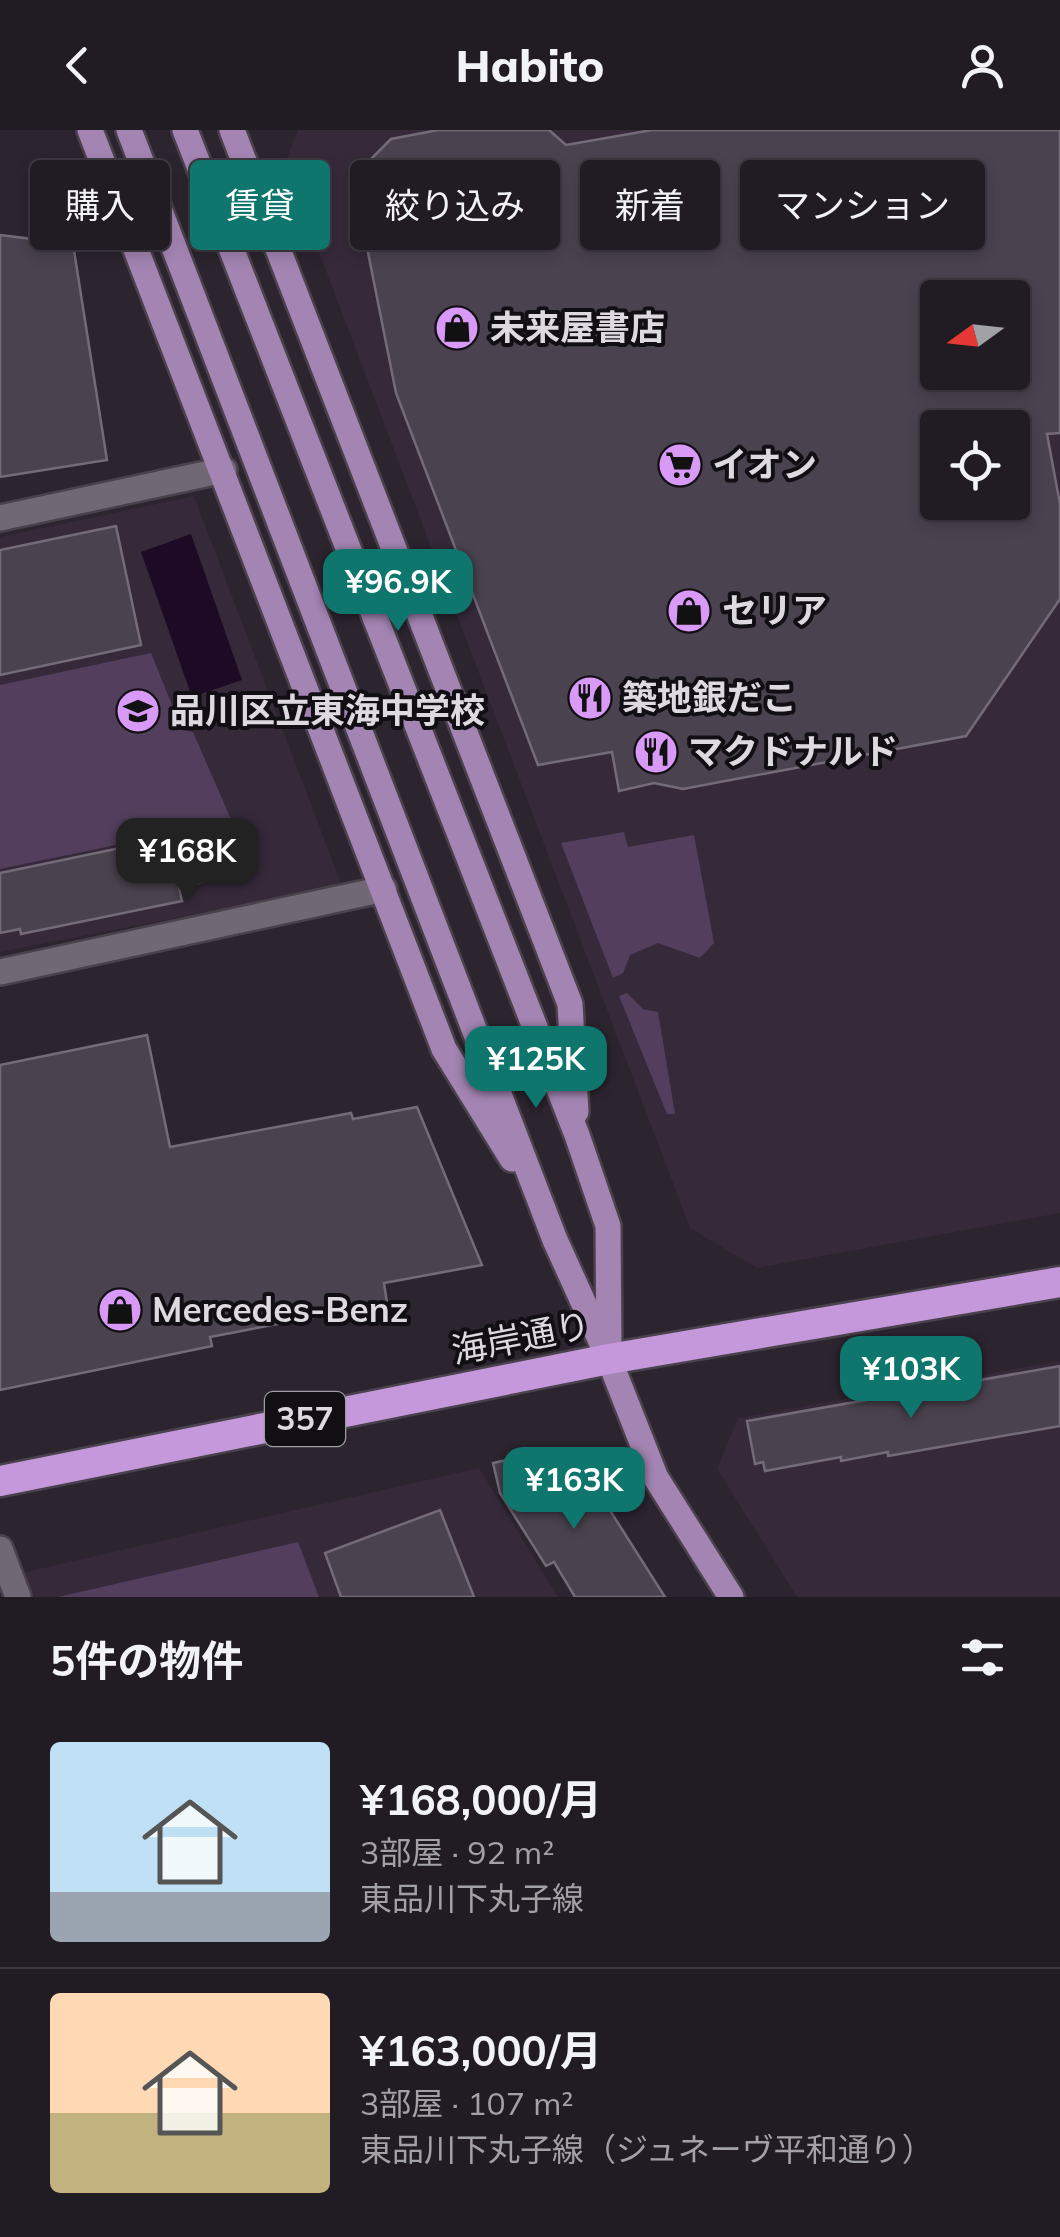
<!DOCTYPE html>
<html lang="ja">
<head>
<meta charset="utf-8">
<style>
  :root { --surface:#211b23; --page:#29242b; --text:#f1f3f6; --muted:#a2a1a6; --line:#3e3941; --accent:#0f766e }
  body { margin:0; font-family:Mulish,"Noto Sans JP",sans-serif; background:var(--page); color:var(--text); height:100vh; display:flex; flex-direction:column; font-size:38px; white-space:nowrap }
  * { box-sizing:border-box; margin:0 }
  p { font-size:32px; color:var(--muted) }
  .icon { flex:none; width:55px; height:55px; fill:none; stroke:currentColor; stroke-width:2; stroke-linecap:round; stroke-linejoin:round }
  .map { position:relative; height:1467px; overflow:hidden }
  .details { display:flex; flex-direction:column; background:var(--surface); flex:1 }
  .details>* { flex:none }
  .banner { position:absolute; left:30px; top:30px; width:1000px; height:90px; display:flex; gap:20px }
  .needle { width:65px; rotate:255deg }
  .buttons { position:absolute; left:920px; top:150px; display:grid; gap:20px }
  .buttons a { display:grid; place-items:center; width:110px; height:110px; border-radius:10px; background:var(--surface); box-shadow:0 5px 15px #0003,0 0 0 2px var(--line); font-size:50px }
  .price { position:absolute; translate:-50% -85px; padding:0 22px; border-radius:20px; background:var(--accent); color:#fff; font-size:32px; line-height:65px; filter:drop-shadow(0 2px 5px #0008) }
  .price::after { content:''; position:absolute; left:50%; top:60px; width:30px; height:22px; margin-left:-15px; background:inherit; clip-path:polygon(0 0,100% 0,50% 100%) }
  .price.active { background:#222; color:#fff }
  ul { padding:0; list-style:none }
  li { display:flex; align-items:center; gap:30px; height:250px; padding:0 50px }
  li+li { border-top:2px solid var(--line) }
  li span { display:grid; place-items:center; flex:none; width:280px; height:200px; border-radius:10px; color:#555 }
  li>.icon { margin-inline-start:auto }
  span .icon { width:120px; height:120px; fill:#fffc; stroke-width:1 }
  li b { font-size:42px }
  h2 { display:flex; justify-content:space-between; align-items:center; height:120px; padding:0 50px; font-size:42px }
  .pill { padding:0 35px; border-radius:10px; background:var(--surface); box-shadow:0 5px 15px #0003,0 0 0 2px var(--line); font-size:35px; line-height:90px }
  .pill.active { background:var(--accent); color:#fff }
  header { display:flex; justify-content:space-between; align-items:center; height:130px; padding:0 50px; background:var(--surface); font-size:45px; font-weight:800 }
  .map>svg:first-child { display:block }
  .built { fill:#35293a; fill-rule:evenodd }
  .green { fill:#533f5d }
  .water { fill:#1d0b25 }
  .building { fill:#4a424e; stroke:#746b79; stroke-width:2.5; fill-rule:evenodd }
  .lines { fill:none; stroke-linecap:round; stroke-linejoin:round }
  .minor-casing { stroke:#49424c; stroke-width:30 }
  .major-casing { stroke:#49424c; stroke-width:30 }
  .highway-casing { stroke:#49424c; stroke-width:35 }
  .minor { stroke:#716875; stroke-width:25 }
  .major { stroke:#a384b2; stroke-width:25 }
  .highway { stroke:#c597db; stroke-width:30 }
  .labels { text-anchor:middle; stroke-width:8; stroke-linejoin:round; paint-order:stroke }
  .shield { fill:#120f14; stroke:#a19ca4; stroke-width:2.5 }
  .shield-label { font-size:32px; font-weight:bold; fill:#ded9e1 }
  .poi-label { font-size:35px; font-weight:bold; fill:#ded9e1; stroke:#120f14; text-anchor:start }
  .street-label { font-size:35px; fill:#ded9e1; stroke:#120f14 }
</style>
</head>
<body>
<header><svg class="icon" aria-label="back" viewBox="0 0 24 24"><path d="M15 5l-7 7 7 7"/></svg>Habito<svg class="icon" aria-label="person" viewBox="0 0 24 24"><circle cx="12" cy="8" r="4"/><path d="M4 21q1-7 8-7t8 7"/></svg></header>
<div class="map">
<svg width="1060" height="1467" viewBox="0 0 1060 1467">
  <rect width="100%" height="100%" fill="#2c242f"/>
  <g class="built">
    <path d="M298 0H1060V1083L757 1138 690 1098 285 33ZM938 168H1012V242H938ZM938 298H1012V372H938Z"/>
    <polygon points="194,366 342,756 0,822 0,407"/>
    <polygon points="1060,1231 1060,1467 797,1467 717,1339 738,1288"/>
    <polygon points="479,1338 558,1467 30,1467 21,1443"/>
  </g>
  <g class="green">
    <polygon points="151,523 182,600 193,602 254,742 192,756 179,702 0,739 0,555"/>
    <polygon points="624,702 628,717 694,705 714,813 700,828 658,813 630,825 623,843 613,848 561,713"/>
    <polygon points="627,863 643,879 658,882 675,984 667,984 619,866"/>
    <polygon points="298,1412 319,1467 58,1467"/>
  </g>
  <polygon class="water" points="191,404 242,550 192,567 141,422"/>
  <g class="building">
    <path d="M438 0H549L566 15 652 0H1060V303L1047 304 1060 374V469L966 606 683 659 654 653 619 661 612 622 538 635 396 263 353 47 391 9ZM938 168H1012V242H938ZM938 298H1012V372H938Z"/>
    <polygon points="0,105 73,114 107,330 0,347"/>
    <polygon points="116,396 141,515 0,545 0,420"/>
    <polygon points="168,708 182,771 21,804 20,799 0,803 0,743"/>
    <polygon points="147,905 170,1017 351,983 353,989 417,977 482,1135 384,1153 387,1173 210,1207 212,1216 0,1260 0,935"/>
    <polygon points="1060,1236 1060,1296 888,1326 888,1322 841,1331 841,1327 765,1341 763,1332 755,1334 747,1291"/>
    <polygon points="521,1327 597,1360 665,1467 575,1467 554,1432 546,1436 500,1363 493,1333"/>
    <polygon points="440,1380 474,1467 341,1467 325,1423"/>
  </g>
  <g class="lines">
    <defs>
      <g id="minor">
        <polyline points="0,388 224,340"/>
        <polyline points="0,842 384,759"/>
        <polyline points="0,1419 18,1467"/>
      </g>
      <g id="major">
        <polyline points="90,0 444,919 512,1029"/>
        <polyline points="129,0 555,1110 609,1229 656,1348 731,1467"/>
        <polyline points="185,0 577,1005 608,1096 609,1219"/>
        <polyline points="232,0 570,874 576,982"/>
      </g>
      <polyline id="highway" points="0,1351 609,1229 1060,1152"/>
    </defs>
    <use href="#minor" class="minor-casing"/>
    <use href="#major" class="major-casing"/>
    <use href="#highway" class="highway-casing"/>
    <use href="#minor" class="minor"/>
    <use href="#major" class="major"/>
    <use href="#highway" class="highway"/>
  </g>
  <defs>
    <symbol id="shop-disc" viewBox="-11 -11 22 22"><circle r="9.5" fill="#d99af7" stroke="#120f14"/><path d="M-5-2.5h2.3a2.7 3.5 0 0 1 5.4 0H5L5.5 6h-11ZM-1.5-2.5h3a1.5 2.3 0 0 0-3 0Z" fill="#111"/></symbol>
    <symbol id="supermarket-disc" viewBox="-11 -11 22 22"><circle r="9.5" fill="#d99af7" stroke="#120f14"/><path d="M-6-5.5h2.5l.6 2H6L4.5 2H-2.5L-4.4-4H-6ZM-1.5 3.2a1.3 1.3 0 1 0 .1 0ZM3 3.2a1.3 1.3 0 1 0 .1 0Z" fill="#111"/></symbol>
    <symbol id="restaurant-disc" viewBox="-11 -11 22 22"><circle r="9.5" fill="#d99af7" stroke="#120f14"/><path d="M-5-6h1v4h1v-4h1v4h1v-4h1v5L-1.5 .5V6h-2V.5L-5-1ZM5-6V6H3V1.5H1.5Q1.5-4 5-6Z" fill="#111"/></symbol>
    <symbol id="school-disc" viewBox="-11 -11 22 22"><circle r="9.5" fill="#d99af7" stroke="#120f14"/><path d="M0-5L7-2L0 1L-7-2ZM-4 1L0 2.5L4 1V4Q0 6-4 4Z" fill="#111"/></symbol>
  </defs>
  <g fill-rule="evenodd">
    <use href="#shop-disc" x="432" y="173" width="50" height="50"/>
    <use href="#supermarket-disc" x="655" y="310" width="50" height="50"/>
    <use href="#shop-disc" x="664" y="456" width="50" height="50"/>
    <use href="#restaurant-disc" x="565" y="543" width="50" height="50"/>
    <use href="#school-disc" x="113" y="556" width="50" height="50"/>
    <use href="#restaurant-disc" x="631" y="597" width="50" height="50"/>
    <use href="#shop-disc" x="95" y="1155" width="50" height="50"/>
  </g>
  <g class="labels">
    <rect class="shield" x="265" y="1262" width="80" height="54" rx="8"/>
    <g class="shield-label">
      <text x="305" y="1300">357</text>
    </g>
    <g class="poi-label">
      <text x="490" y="210">未来屋書店</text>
      <text x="712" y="347">イオン</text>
      <text x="722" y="493">セリア</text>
      <text x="622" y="580">築地銀だこ</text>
      <text x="170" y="593">品川区立東海中学校</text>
      <text x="688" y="634">マクドナルド</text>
      <text x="152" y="1192">Mercedes-Benz</text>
    </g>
    <g class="street-label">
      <text transform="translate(521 1208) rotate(-11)" y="12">海岸通り</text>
    </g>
  </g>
</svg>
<div class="buttons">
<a><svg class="needle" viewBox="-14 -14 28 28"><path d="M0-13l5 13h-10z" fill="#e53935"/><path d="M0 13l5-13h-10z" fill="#a2a1a6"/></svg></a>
<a><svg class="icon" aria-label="locate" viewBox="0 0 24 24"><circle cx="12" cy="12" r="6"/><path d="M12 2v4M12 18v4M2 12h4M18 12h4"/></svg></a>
</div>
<b class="price" style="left:398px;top:504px">¥96.9K</b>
<b class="price active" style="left:187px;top:773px">¥168K</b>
<b class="price" style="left:536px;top:981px">¥125K</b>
<b class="price" style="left:911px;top:1291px">¥103K</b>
<b class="price" style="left:574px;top:1402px">¥163K</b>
<div class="banner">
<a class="pill">購入</a>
<a class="pill active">賃貸</a>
<a class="pill">絞り込み</a>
<a class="pill">新着</a>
<a class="pill">マンション</a>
</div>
</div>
<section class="details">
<h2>5件の物件<svg class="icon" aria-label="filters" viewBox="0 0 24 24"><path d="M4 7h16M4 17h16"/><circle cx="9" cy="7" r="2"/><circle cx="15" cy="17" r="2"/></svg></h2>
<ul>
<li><span style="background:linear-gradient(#bfe0f5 75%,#9aa5b1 0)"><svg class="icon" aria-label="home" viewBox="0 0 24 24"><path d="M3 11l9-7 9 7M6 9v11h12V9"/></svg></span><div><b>¥168,000/月</b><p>3部屋 · 92 m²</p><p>東品川下丸子線</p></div></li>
<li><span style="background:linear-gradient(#ffd9b3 60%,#c2b280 0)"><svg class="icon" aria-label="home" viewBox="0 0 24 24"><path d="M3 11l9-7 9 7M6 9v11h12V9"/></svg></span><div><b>¥163,000/月</b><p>3部屋 · 107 m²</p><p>東品川下丸子線（ジュネーヴ平和通り）</p></div></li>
</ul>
</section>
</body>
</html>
